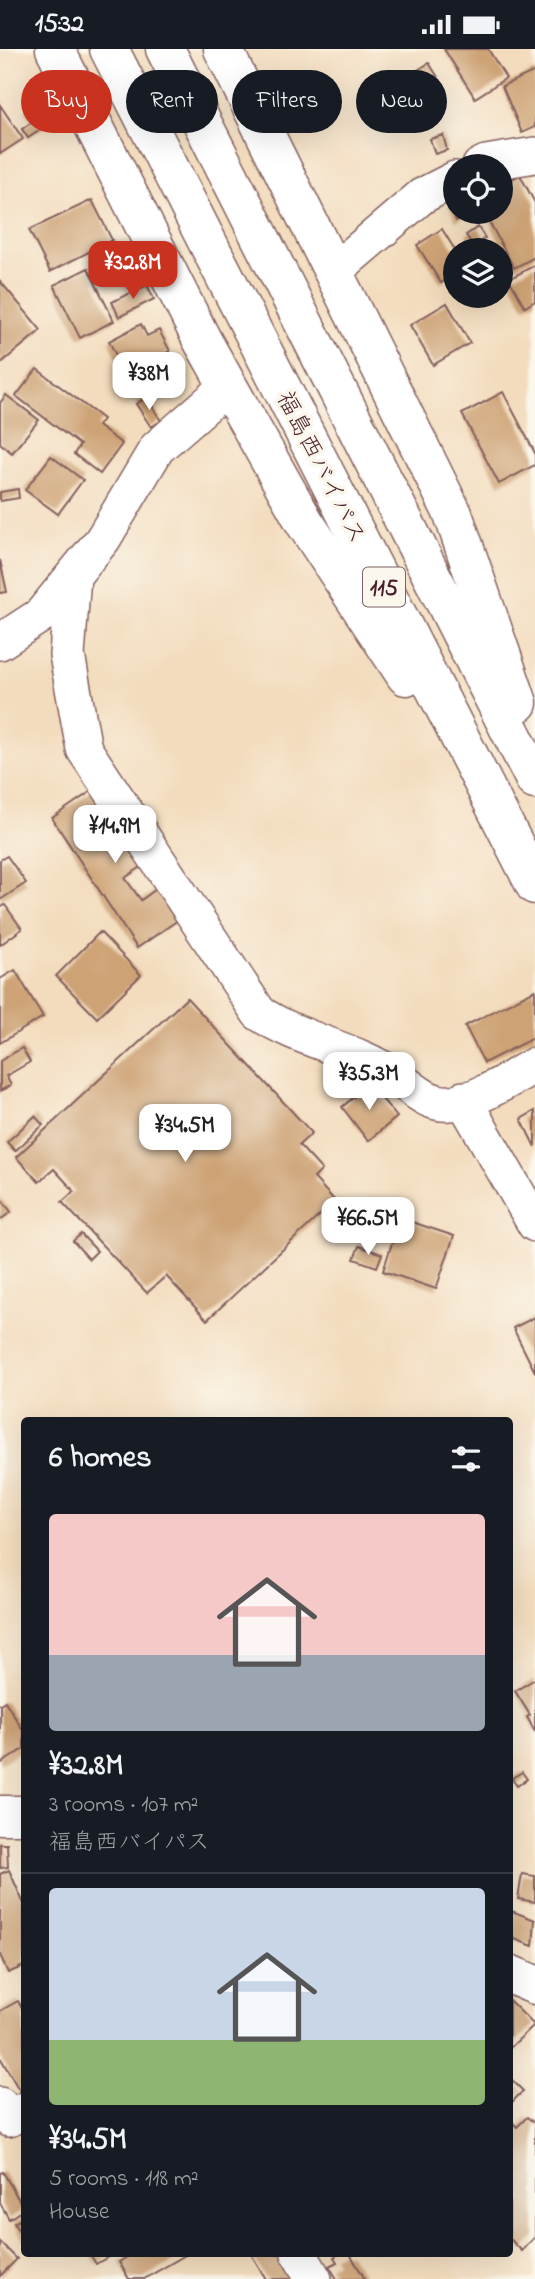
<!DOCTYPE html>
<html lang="en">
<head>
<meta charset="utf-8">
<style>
  :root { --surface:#171b24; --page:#20242c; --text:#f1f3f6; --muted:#9ea1a6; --line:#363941; --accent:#c8321e }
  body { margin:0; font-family:"Indie Flower","Klee One",sans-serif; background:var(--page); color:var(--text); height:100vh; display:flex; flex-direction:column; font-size:26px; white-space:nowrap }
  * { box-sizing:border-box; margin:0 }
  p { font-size:23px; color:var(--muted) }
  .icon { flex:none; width:38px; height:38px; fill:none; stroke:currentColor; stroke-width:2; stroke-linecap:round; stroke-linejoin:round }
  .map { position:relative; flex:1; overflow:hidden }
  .sheet { position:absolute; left:21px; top:1368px; width:492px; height:840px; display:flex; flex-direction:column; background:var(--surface); border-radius:7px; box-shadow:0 7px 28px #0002 }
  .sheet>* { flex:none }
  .hud { position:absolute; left:21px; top:21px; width:494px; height:63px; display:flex; gap:14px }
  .buttons { position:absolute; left:443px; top:105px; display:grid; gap:14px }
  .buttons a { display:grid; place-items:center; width:70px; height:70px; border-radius:50%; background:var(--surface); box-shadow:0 7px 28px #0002; font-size:35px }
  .price { position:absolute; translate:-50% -60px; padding:0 16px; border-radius:14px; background:#fff; color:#222; font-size:23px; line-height:46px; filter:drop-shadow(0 2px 4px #0008) }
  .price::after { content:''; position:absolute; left:50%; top:42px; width:21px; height:16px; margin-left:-10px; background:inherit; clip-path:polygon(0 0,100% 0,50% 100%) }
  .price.active { background:var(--accent); color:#fff }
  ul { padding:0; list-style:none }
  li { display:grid; align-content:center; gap:14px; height:371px; padding:0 28px }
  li+li { border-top:2px solid var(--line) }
  li span { display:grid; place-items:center; height:217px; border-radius:7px; color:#555 }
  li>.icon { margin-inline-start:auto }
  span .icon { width:126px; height:126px; fill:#fffc; stroke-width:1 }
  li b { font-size:30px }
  h2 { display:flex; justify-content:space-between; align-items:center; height:84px; padding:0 28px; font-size:30px }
  .chip { padding:0 24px; border-radius:32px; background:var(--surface); box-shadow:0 7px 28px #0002; font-size:24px; line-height:63px }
  .chip.active { background:var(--accent); color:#fff }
  .status { display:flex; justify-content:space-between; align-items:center; height:49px; padding:0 35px; background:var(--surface); direction:ltr }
  .status svg { height:19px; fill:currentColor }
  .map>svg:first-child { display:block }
  .building { fill:#cda275 }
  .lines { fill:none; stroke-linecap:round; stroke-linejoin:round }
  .street-casing { stroke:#85615e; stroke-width:38 }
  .secondary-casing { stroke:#85615e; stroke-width:41 }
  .highway-casing { stroke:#85615e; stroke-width:41 }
  .street { stroke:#fff; stroke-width:35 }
  .secondary { stroke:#fff; stroke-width:38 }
  .highway { stroke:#fff; stroke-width:38 }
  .labels { text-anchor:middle; stroke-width:7; stroke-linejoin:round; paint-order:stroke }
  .shield { fill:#fbf7ec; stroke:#7f6065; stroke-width:2 }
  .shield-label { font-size:23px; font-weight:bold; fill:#4a1f2b }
  .street-label { font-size:24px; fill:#4a1f2b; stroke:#fbf7ec }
</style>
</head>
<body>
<div class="status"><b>15:32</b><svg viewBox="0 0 49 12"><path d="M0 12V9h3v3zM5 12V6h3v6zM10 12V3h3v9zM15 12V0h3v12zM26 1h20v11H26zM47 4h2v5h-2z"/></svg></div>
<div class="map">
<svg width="535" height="2230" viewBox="0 0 535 2230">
  <rect width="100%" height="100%" fill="#fbf7ec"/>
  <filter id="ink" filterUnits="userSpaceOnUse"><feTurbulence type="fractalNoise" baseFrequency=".0143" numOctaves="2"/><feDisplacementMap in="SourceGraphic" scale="14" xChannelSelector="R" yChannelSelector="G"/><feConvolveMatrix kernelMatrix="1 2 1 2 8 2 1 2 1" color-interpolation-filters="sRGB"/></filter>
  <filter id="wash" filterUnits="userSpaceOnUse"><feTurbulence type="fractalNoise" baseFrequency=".00686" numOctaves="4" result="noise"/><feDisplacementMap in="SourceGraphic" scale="28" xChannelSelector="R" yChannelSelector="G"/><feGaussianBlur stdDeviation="1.57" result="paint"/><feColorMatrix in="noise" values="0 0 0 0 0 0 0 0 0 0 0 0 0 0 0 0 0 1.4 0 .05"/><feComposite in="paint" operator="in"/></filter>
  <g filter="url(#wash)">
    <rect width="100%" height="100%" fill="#f3dcbd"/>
    <g id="blocks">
      <g class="building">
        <polygon points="444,0 488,0 506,29 475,49"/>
        <polygon points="429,14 446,41 433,50 416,22"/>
        <polygon points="535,22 535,78 522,84 502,37"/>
        <polygon points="412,25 420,37 409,44 401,32"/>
        <polygon points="47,48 60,68 28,89 22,80 32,73 25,63"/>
        <polygon points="0,56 23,90 0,105"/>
        <polygon points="443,86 447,101 435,105 430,90"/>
        <polygon points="520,126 535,154 535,208 514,219 484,163 500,163 500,136"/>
        <polygon points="92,151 112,191 50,223 29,181"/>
        <polygon points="455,152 455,163 473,163 456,172 448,156"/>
        <polygon points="478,178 485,189 473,197 466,186"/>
        <polygon points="442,180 455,201 455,225 441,234 417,196"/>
        <polygon points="535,216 535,252 525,258 509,230"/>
        <polygon points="88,219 114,272 80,289 54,236"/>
        <polygon points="0,232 41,281 0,315"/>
        <polygon points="147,236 154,250 119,268 112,253"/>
        <polygon points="447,254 470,294 433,316 410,276"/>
        <polygon points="141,275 147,287 159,281 170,302 162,306 170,322 133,341 109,292"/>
        <polygon points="37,320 103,370 98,377 122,395 100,425 74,405 80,396 16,347"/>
        <polygon points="503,343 535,404 535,416 499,435 462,365"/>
        <polygon points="6,346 39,371 12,404 0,394 0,354"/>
        <polygon points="147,348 161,372 151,378 136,355"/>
        <polygon points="51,407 83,431 58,465 25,441"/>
        <polygon points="18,440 19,449 0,452 0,443"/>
        <polygon points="0,511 7,543 0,544"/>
        <polygon points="99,737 150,812 125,829 141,851 159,838 181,869 137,899 52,769"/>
        <polygon points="7,807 26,834 0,851 0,811"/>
        <polygon points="5,856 22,880 0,896 0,859"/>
        <polygon points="100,883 141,926 97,969 56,927"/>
        <polygon points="15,921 43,968 0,994 0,930"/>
        <polygon points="535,941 535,988 484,1014 465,977"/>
        <polygon points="187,949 312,1084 299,1096 322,1121 314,1129 335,1152 207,1271 166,1227 147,1244 62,1153 74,1142 54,1120 39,1133 16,1108"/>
        <polygon points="22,999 30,1013 6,1027 11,1036 0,1042 0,1012"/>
        <polygon points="370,1035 397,1068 368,1092 342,1058"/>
        <polygon points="535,1062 535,1098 521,1070"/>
        <polygon points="35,1067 43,1076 15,1102 7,1093"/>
        <polygon points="0,1148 11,1163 0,1171"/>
        <polygon points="400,1169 454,1187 436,1240 383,1222"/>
        <polygon points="81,1185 97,1202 89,1210 73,1192"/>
        <polygon points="359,1197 382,1205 377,1218 354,1210"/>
        <polygon points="535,1268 535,1323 513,1279"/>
        <polygon points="535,1630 535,1683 527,1668 530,1666 515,1642"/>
        <polygon points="5,1652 24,1683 24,1700 0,1715 0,1655"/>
        <polygon points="522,1723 527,1730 517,1737 512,1729"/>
        <polygon points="0,1795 7,1795 8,1818 0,1819"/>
        <polygon points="9,1821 24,1855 24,1917 8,1924 0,1906 0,1825"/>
        <polygon points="522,1825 535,1827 535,1853 518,1850"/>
        <polygon points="509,1861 535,1871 533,1897 509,1888"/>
        <polygon points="509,1951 534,1976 509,2000"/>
        <polygon points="18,1952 24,1962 24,2042 21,2044 0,2008 0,1962"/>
        <polygon points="509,2028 523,2042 509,2056"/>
        <polygon points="527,2068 535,2075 535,2188 522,2202 509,2189 509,2076 512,2073 517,2078"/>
        <polygon points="3,2123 24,2160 9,2170 0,2154 0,2124"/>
        <polygon points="24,2168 24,2192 14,2174"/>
        <polygon points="0,2193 17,2210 0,2227"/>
        <polygon points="90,2205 113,2205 96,2215"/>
        <polygon points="132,2205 187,2205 144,2230 129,2230 119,2213"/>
        <polygon points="251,2205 286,2205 300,2230 266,2230"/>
        <polygon points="339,2205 350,2205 365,2230 337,2230 329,2217 337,2213 334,2208"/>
      </g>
    </g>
  </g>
  <g filter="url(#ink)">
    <use href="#blocks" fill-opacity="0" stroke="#85615e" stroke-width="2"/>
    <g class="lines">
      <defs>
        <g id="street">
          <polyline points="480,117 486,114 535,106"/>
          <polyline points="334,222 422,147 455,130"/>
          <path d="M73 527 67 606 84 700 259 964C301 992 352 999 395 1027 413 1039 428 1057 452 1054 479 1051 511 1029 535 1016"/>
          <polyline points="0,593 41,566 103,490 157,399 228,337"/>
          <polyline points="463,1050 535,1175"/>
          <polyline points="0,2056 9,2070 24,2061"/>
          <polyline points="299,2205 314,2230"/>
        </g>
        <g id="secondary">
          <polyline points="0,1766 24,1766"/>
          <polyline points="509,1925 535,1936"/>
        </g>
        <g id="highway">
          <polyline points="55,0 202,291 305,474 406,627"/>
          <polyline points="109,0 535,836"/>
          <polyline points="165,0 535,731"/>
          <polyline points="223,0 453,465 518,654"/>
        </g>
      </defs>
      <use href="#street" class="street-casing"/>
      <use href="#secondary" class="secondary-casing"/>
      <use href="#highway" class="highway-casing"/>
      <use href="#street" class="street"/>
      <use href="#secondary" class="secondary"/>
      <use href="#highway" class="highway"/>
    </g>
  </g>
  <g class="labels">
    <rect class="shield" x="363" y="518.5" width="42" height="39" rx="5"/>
    <g class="shield-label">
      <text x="384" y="546">115</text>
    </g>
    <g class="street-label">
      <text transform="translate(322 418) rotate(63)" y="8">福島西バイパス</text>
    </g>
  </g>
</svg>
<div class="buttons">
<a><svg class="icon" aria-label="locate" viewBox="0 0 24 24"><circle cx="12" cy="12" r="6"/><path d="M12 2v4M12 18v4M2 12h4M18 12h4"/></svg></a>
<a><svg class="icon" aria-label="layers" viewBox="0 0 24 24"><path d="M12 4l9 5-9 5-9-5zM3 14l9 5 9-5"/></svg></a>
</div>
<b class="price active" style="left:133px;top:252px">¥32.8M</b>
<b class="price" style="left:149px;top:363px">¥38M</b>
<b class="price" style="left:115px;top:816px">¥14.9M</b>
<b class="price" style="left:369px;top:1063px">¥35.3M</b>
<b class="price" style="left:185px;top:1115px">¥34.5M</b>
<b class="price" style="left:368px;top:1208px">¥66.5M</b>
<div class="hud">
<a class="chip active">Buy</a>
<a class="chip">Rent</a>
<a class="chip">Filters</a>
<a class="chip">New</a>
</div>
<section class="sheet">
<h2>6 homes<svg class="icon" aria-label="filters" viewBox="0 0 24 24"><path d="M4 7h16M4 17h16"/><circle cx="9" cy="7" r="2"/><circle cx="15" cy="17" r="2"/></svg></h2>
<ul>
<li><span style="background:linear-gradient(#f6c9c9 65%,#9aa5b1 0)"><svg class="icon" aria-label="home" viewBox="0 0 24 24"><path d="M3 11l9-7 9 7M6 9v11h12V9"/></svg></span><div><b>¥32.8M</b><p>3 rooms · 107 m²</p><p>福島西バイパス</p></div></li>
<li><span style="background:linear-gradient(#c9d6e8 70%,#8fb573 0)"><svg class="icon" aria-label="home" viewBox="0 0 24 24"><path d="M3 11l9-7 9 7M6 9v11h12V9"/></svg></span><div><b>¥34.5M</b><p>5 rooms · 118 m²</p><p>House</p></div></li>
</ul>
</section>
</div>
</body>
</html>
